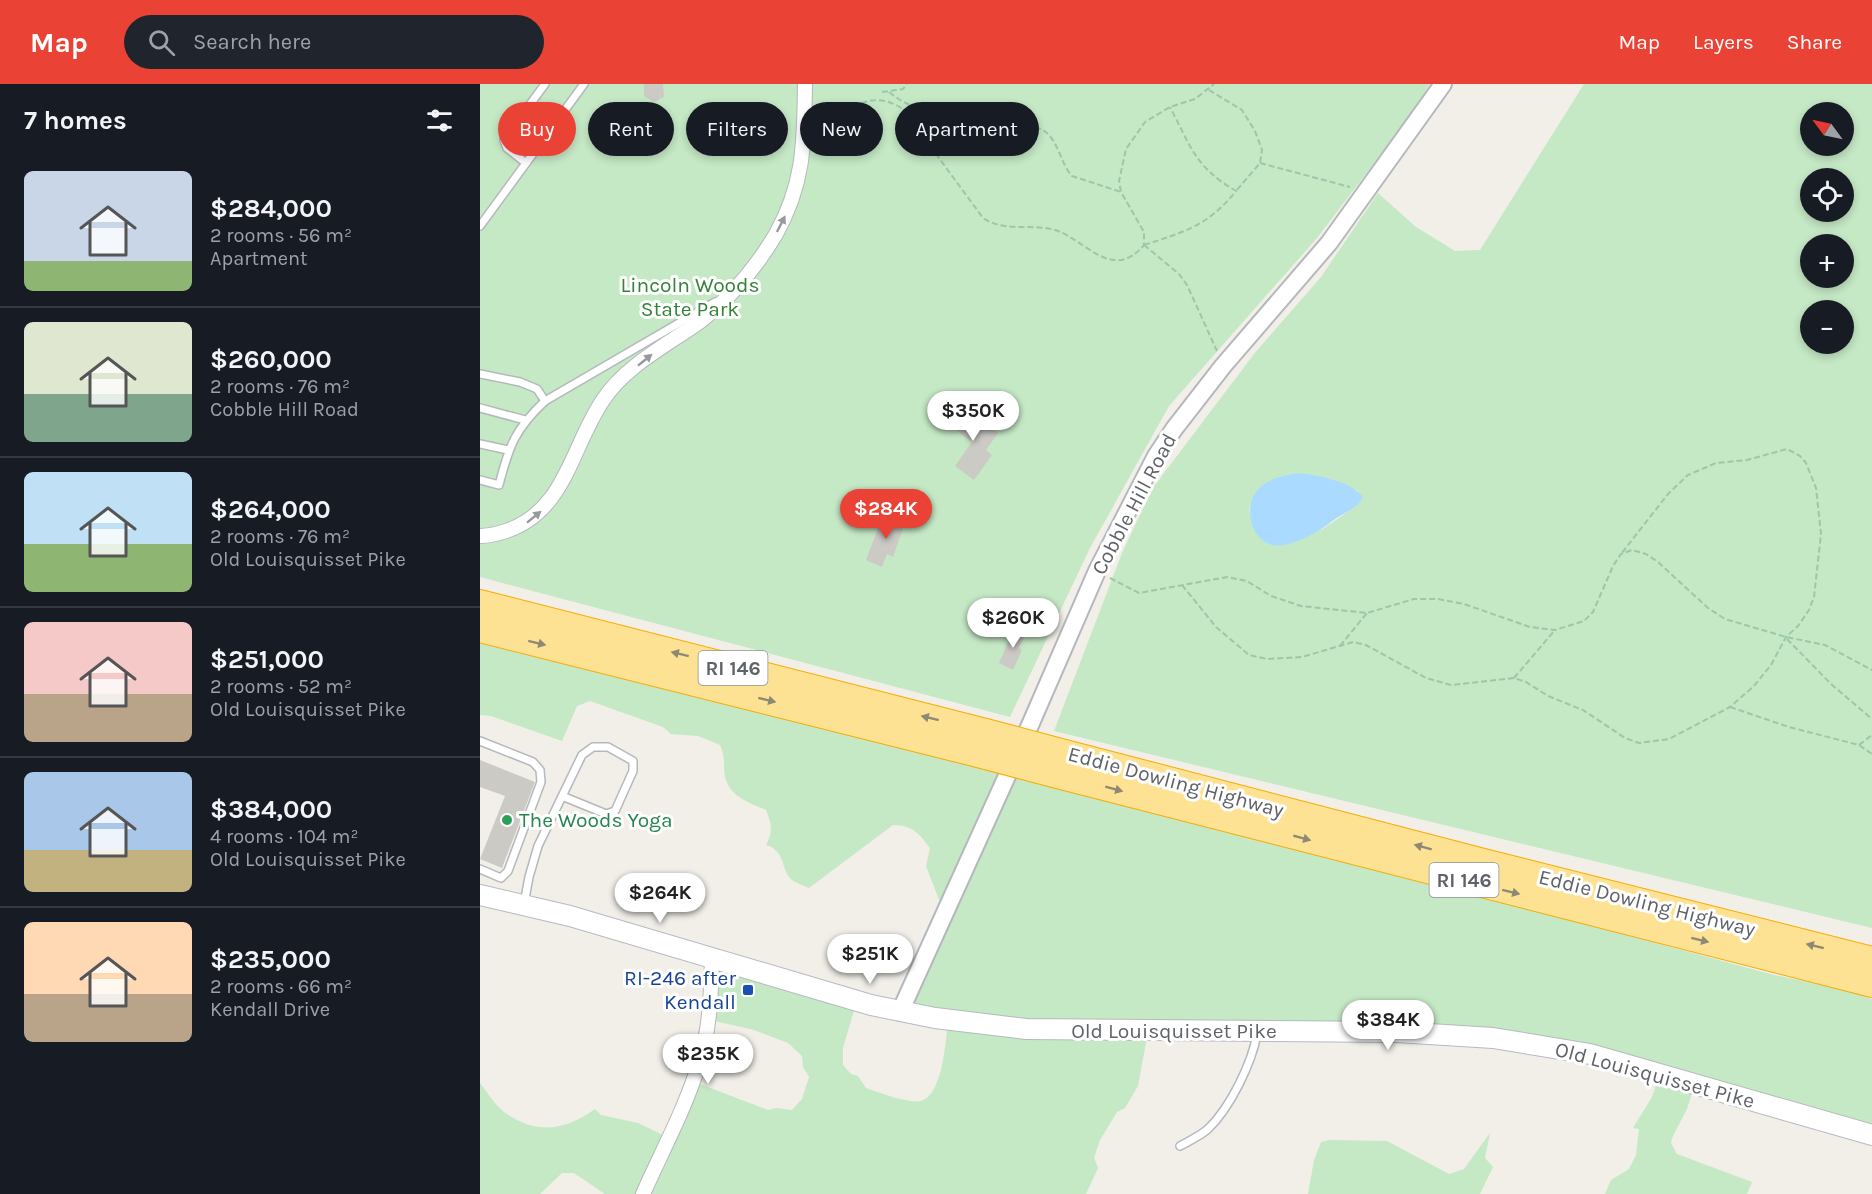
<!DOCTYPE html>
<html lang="en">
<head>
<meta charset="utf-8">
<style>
  :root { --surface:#171b24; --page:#20242c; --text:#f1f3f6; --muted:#9ea1a6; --line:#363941; --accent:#ea4335 }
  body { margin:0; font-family:Karla,sans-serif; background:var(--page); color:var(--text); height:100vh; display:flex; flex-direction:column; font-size:22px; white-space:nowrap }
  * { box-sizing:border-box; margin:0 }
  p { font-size:20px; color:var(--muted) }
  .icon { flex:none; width:33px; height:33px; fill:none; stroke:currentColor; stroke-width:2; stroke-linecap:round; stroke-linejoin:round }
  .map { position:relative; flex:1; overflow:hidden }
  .panel { display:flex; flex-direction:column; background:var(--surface); width:480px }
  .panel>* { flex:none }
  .top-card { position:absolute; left:18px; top:18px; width:570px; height:54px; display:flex; gap:12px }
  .needle { width:39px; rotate:303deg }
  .tools { position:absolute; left:1320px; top:18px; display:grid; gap:12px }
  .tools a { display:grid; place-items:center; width:54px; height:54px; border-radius:50%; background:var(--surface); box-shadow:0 3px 9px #0003; font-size:30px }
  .price { position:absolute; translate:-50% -51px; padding:0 14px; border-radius:21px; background:#fff; color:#222; font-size:20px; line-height:39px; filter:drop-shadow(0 2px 3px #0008) }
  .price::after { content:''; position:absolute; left:50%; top:36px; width:18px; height:14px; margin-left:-9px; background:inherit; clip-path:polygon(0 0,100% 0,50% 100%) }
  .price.current { background:var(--accent); color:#fff }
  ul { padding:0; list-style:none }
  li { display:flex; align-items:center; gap:18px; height:150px; padding:0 24px }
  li+li { border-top:2px solid var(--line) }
  li span { display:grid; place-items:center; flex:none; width:168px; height:120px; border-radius:9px; color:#555 }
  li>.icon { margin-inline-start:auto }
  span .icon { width:72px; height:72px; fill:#fffc; stroke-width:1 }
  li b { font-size:26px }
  h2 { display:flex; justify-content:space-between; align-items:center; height:72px; padding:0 24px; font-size:26px }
  .tag { padding:0 21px; border-radius:27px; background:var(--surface); box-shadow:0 3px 9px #0003; font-size:21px; line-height:54px }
  .tag.current { background:var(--accent); color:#fff }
  header { display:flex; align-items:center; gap:36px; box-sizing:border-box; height:84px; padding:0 30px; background:var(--accent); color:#fff }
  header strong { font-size:28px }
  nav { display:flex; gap:33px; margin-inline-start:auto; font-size:21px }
  .search { width:420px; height:54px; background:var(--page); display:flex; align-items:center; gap:15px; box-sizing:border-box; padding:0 21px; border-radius:33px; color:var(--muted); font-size:22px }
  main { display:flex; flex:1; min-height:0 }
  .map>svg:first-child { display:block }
  .green { fill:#c5e8c5; fill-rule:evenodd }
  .water { fill:#aadaff }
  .building { fill:#cccac5 }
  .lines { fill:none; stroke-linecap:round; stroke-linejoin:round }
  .service-casing { stroke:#b5b8bc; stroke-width:10 }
  .minor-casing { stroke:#b5b8bc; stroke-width:16 }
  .tertiary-casing { stroke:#b5b8bc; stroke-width:20 }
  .secondary-casing { stroke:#b6babf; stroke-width:22 }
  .motorway-casing { stroke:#f9ab00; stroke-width:28 }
  .path { stroke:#9cc7a9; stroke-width:2; stroke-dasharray:6 3; stroke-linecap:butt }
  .service { stroke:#fff; stroke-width:7 }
  .minor { stroke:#fff; stroke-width:14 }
  .tertiary { stroke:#fff; stroke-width:16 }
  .secondary { stroke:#fff; stroke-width:20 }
  .motorway { stroke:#fde293; stroke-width:26 }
  .motorway-bridge-casing { stroke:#f9ab00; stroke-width:28; stroke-linecap:butt }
  .motorway-bridge { stroke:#fde293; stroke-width:26 }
  .oneway { fill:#979a9d }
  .oneway2 { fill:#8e8975 }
  .leisure-dot { fill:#2e9e5b; stroke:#fff; stroke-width:2 }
  .transit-dot { fill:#1a4fb4; stroke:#fff; stroke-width:2 }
  .labels { text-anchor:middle; stroke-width:6; stroke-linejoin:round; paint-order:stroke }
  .shield { fill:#fff; stroke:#8f9295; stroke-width:1.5 }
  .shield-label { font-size:20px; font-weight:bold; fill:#5f6368 }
  .park-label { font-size:21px; fill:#348238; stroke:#fff }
  .street-label { font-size:21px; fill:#5f6368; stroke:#fff }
  .leisure-label { font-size:21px; fill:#27864d; stroke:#fff; text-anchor:start }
  .transit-label { font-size:21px; fill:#164399; stroke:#fff; text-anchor:end }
</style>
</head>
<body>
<header>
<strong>Map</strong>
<div class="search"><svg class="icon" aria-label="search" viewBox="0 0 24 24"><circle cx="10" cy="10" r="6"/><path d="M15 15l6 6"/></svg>Search here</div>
<nav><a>Map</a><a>Layers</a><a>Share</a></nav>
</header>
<main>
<section class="panel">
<h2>7 homes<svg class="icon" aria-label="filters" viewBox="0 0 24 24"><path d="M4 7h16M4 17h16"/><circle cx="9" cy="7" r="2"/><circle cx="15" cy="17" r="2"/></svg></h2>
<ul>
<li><span style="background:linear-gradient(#c9d6e8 75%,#8fb573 0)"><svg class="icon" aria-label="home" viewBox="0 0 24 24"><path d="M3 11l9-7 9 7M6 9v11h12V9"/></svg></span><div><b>$284,000</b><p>2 rooms · 56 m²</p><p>Apartment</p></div></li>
<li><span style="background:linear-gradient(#dfe7d0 60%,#7fa58c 0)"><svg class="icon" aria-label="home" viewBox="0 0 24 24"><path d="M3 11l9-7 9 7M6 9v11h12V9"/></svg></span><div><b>$260,000</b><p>2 rooms · 76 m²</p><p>Cobble Hill Road</p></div></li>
<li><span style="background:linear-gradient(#bfe0f5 60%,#8fb573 0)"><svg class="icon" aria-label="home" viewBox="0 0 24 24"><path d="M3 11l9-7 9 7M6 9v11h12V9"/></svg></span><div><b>$264,000</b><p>2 rooms · 76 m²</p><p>Old Louisquisset Pike</p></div></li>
<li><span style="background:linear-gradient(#f6c9c9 60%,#b9a48a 0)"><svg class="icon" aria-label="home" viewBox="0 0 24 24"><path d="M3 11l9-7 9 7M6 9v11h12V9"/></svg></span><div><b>$251,000</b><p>2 rooms · 52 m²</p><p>Old Louisquisset Pike</p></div></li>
<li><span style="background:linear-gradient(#a9c7e8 65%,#c2b280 0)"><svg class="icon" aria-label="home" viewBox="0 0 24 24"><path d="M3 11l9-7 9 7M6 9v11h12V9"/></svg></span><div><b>$384,000</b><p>4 rooms · 104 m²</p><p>Old Louisquisset Pike</p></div></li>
<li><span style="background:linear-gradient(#ffd9b3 60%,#b9a48a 0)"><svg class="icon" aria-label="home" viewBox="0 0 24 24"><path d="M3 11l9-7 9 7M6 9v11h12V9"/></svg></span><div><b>$235,000</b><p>2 rooms · 66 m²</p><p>Kendall Drive</p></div></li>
</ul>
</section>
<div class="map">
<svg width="1392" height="1110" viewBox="0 0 1392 1110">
  <rect width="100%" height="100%" fill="#f1efe8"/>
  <g class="green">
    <polygon points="0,0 950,0 923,41 837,154 689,322 610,464 530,633 0,493"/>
    <path d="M1104 0H1392V844L574 647 642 469 672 405 774 270 841 193 898 109 936 143 975 167 1000 166ZM1330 28H1364V62H1330ZM1330 94H1364V128H1330ZM1330 160H1364V194H1330ZM1330 226H1364V260H1330ZM822 389 857 397 878 407 875 423 841 446 769 427C776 399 794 392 822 389Z"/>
    <path d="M0 544 637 720 976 805 1294 891 1368 906 1392 915V1050L1215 1000 1207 1025 1193 1052 1191 1059 1197 1070 1272 1098 1267 1110H1125L1131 1096 1149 1085 1156 1071 1159 1045 1153 1044 1172 1013 1179 992 1038 957 668 948 658 1002 645 1024 637 1028 620 1056 614 1074 618 1084 606 1110H172L163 1105 161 1110H125L94 1089H82L60 1110H0V999C7 1008 15 1021 24 1028 56 1051 84 1047 115 1025L121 1031 158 1039 183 1051 212 997 288 1026 296 1024 312 1026 322 1015 329 993 323 983 322 972 308 959 274 946 226 935 239 882 375 923 363 964V981L371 990 378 992 386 1004C398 1008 429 1020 441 1017 463 1011 466 955 468 936L429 915 463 826 446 782 450 764C438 748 433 742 413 741L329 804C323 801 315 799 311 795 301 785 305 766 286 761 293 748 292 740 286 726 265 717 245 711 244 684 244 674 244 671 240 661L218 652 191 650 183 643 110 617 97 622 82 657 11 632 0 631Z"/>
    <polygon points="1010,1049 1005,1074 1013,1083 1000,1110 828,1110 834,1076 841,1058 850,1056 907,1057 969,1090 984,1085"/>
  </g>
  <path class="water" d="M822 389C842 393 869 396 883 413 877 426 862 429 851 438 839 448 808 465 792 461 769 455 763 420 779 404 789 394 808 390 822 389Z"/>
  <g class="building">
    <polygon points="164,0 183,0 184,13 174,18 164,12"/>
    <polygon points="482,322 518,349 506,366 512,371 494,396 475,382 492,358 469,341"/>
    <polygon points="412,429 426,435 413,473 407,470 402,483 386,476 401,436 408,439"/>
    <polygon points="534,544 546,549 539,564 542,566 533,586 519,579"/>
    <polygon points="0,676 55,698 22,784 0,775 25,712 0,703"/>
  </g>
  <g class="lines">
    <defs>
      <g id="service">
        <polyline points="46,79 27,64 24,56 65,0"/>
        <polyline points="0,142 104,0"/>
        <polyline points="0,290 40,298 57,305 65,317"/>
        <polyline points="0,324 45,336"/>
        <polyline points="0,360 28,366"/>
        <path d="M0 396 19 401C29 362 35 345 65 317L235 218"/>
        <polyline points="0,657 53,678 60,686 61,698 28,787 21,794 0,785"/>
        <polyline points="44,820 49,793 58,762 102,671 113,663 128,663 153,677 153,687 135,727 126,730 82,712"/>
        <path d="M700 1062C709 1057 720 1052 728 1045 750 1024 772 979 777 950"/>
      </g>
      <g id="minor">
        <path d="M0 452C10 452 17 450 26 447 86 427 91 363 123 316 146 281 189 260 222 236 251 213 277 182 296 150 325 98 324 57 325 0"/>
        <path d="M163 1110C182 1067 205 1025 219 980 230 946 231 910 232 875"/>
      </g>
      <polyline id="tertiary" points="420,928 551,639 617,487 676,372 694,345 743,282 849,159 963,0"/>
      <polyline id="secondary" points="0,811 90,832 391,921 455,934 546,945 917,948 1013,954 1110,970 1392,1051"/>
      <g id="motorway">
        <polyline points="0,519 506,648"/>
        <polyline points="0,545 494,669"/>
        <polyline points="585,669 1000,777 1392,876"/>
        <polyline points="577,691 1392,900"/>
      </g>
    </defs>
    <use href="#service" class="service-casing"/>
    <use href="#minor" class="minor-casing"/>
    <use href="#tertiary" class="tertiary-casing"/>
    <use href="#secondary" class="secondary-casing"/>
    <use href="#motorway" class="motorway-casing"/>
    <g class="path">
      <polyline points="729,6 762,26 775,47 782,66 780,79 756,107"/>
      <polyline points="402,8 423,5 427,0"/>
      <path d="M409 8C437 30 442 22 474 22 491 23 554 38 567 49 579 60 581 80 592 92L641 108"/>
      <path d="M336 62C359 33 385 0 423 25L503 134C526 149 550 139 575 146 605 155 632 199 664 161V148L641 108 639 97 646 65 665 38 690 23 715 15 734 0"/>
      <polyline points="780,79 870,103"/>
      <path d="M664 161C704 148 728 142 756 107 715 83 711 63 690 23"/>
      <polyline points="664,161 699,190 707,201 737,267"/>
      <polyline points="630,494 659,509 747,493 767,497 791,512 821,522 887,529 934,515 958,515 984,520 1050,543 1075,546 1104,537 1113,528 1133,482 1141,470 1152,466 1166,470 1178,478 1228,524 1245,535 1306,553 1345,561 1392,586"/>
      <polyline points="702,501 736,543 769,571 787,575 822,573 873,558 886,561 946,594 971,601 1034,594 1046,598 1068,612 1103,626 1145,654 1159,659 1189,655 1250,623 1274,602 1291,581 1306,553 1318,542 1329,526 1334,513 1341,450 1336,404 1326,379 1320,372 1307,365 1267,376 1236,379 1208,391 1188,410 1141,470"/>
      <polyline points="1307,555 1351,600 1392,635"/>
      <polyline points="860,562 887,529"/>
      <polyline points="1034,594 1075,546"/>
      <polyline points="1250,623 1309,643 1379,661 1392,670"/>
      <polyline points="1379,661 1392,651"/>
    </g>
    <use href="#service" class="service"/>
    <use href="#minor" class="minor"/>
    <use href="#tertiary" class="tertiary"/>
    <use href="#secondary" class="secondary"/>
    <use href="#motorway" class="motorway"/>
    <defs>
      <g id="motorway-bridge">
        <polyline points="506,648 585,669"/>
        <polyline points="494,669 577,691"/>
      </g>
    </defs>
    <use href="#motorway-bridge" class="motorway-bridge-casing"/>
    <use href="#motorway-bridge" class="motorway-bridge"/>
  </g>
  <defs><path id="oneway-solid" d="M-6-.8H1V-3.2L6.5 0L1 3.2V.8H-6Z" transform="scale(1.5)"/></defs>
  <g class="oneway">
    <use href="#oneway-solid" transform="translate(301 140) rotate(-63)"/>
    <use href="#oneway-solid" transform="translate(165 276) rotate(-39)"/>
    <use href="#oneway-solid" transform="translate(54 433) rotate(-39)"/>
  </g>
  <g class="oneway2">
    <use href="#oneway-solid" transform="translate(57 559) rotate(14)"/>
    <use href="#oneway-solid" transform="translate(200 570) rotate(-166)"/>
    <use href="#oneway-solid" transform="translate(287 616) rotate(14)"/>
    <use href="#oneway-solid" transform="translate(450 634) rotate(-166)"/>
    <use href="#oneway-solid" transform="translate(634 705) rotate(15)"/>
    <use href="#oneway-solid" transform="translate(822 754) rotate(15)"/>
    <use href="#oneway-solid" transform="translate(943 763) rotate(-165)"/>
    <use href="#oneway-solid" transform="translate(1031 808) rotate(14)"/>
    <use href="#oneway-solid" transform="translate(1220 856) rotate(14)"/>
    <use href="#oneway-solid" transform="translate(1335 862) rotate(-166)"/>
  </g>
  <circle class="leisure-dot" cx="27" cy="736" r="6"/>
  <rect class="transit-dot" x="262" y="900" width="12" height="12" rx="3"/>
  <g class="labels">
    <g class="shield">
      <rect x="218.5" y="567" width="69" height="34" rx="4.5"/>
      <rect x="949.5" y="779" width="69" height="34" rx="4.5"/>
    </g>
    <g class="shield-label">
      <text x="253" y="591">RI 146</text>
      <text x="984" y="803">RI 146</text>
    </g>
    <g class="park-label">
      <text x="210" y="208">Lincoln Woods<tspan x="210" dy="24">State Park</tspan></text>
    </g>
    <g class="street-label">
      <text transform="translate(654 420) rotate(-62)" y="7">Cobble Hill Road</text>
      <text transform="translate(696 698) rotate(15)" y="7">Eddie Dowling Highway</text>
      <text transform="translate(1167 819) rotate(14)" y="7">Eddie Dowling Highway</text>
      <text x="694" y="954">Old Louisquisset Pike</text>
      <text transform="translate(1175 991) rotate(15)" y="7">Old Louisquisset Pike</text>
    </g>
    <g class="leisure-label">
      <text x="39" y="743">The Woods Yoga</text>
    </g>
    <g class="transit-label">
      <text x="256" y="901">RI-246 after<tspan x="256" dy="24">Kendall</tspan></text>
    </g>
  </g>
</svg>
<div class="tools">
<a><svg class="needle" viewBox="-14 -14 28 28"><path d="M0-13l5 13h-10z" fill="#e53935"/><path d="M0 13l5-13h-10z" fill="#9ea1a6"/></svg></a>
<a><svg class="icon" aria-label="locate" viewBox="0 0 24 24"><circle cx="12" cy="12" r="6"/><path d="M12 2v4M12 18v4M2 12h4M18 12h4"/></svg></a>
<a>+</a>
<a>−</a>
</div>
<b class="price" style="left:493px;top:358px">$350K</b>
<b class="price current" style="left:406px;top:456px">$284K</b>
<b class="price" style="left:533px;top:565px">$260K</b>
<b class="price" style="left:180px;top:840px">$264K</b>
<b class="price" style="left:390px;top:901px">$251K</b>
<b class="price" style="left:908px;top:967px">$384K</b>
<b class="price" style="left:228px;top:1001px">$235K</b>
<div class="top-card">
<a class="tag current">Buy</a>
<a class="tag">Rent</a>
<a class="tag">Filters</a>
<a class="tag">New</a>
<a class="tag">Apartment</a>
</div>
</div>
</main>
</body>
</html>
